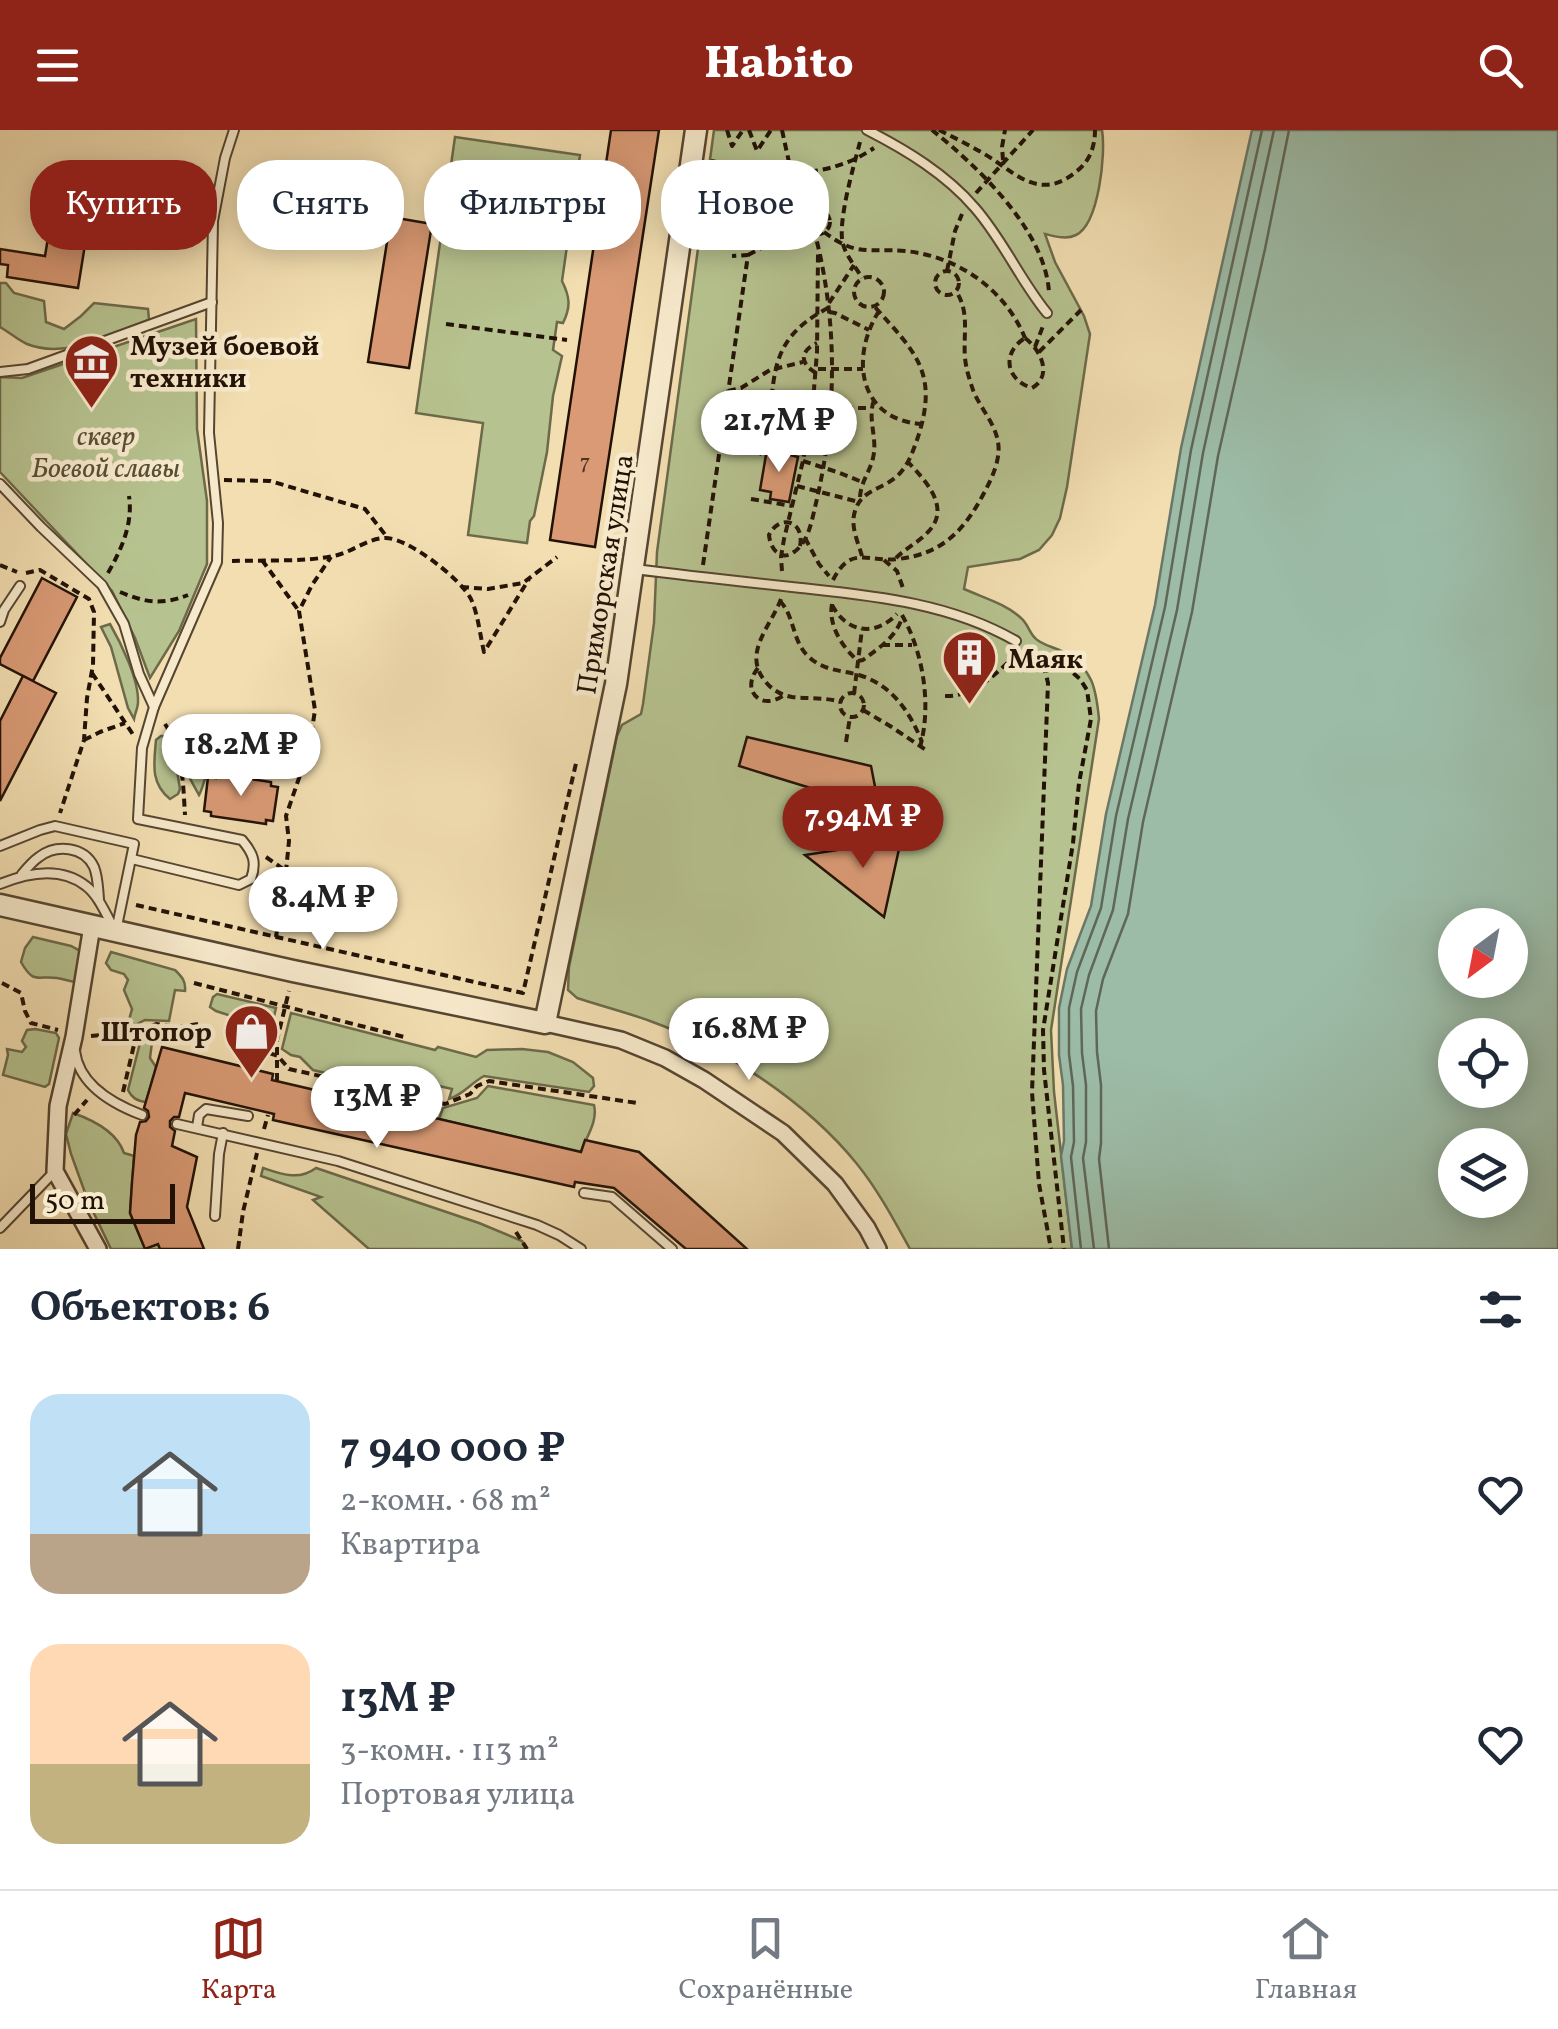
<!DOCTYPE html>
<html lang="ru">
<head>
<meta charset="utf-8">
<style>
  :root { --surface:#fff; --page:#f2f2f3; --text:#1f2937; --muted:#747a83; --line:#e0e1e3; --accent:#8f2418 }
  body { margin:0; font-family:Vollkorn,serif; background:var(--page); color:var(--text); height:100vh; display:flex; flex-direction:column; font-size:38px; white-space:nowrap }
  * { box-sizing:border-box; margin:0 }
  p { font-size:32px; color:var(--muted) }
  .icon { flex:none; width:55px; height:55px; fill:none; stroke:currentColor; stroke-width:2; stroke-linecap:round; stroke-linejoin:round }
  .map { position:relative; height:1119px; overflow:hidden }
  .details { display:flex; flex-direction:column; background:var(--surface); flex:1 }
  .details>* { flex:none }
  .top-card { position:absolute; left:30px; top:30px; width:1000px; height:90px; display:flex; gap:20px }
  .needle { width:65px; rotate:212deg }
  .buttons { position:absolute; left:1438px; top:778px; display:grid; gap:20px }
  .buttons a { display:grid; place-items:center; width:90px; height:90px; border-radius:50%; background:var(--surface); box-shadow:0 5px 25px #0003; font-size:50px }
  .scale { position:absolute; left:30px; bottom:25px; width:145px; box-sizing:border-box; padding-left:10px; border:5px solid #221206; border-top:0; font-size:28px; line-height:35px; white-space:nowrap; color:#221206; -webkit-text-stroke:8px #f7eacc; paint-order:stroke }
  .price { position:absolute; translate:-50% -85px; padding:0 22px; border-radius:35px; background:#fff; color:#222; font-size:32px; line-height:65px; filter:drop-shadow(0 2px 5px #0008) }
  .price::after { content:''; position:absolute; left:50%; top:60px; width:30px; height:22px; margin-left:-15px; background:inherit; clip-path:polygon(0 0,100% 0,50% 100%) }
  .price.active { background:var(--accent); color:#fff }
  ul { padding:0; list-style:none }
  li { display:flex; align-items:center; gap:30px; height:250px; padding:0 30px }
  li span { display:grid; place-items:center; flex:none; width:280px; height:200px; border-radius:30px; color:#555 }
  li>.icon { margin-inline-start:auto }
  span .icon { width:120px; height:120px; fill:#fffc; stroke-width:1 }
  li b { font-size:42px }
  h2 { display:flex; justify-content:space-between; align-items:center; height:120px; padding:0 30px; font-size:42px }
  .tag { padding:0 35px; border-radius:40px; background:var(--surface); box-shadow:0 5px 25px #0003; font-size:35px; line-height:90px }
  .tag.active { background:var(--accent); color:#fff }
  header { display:flex; justify-content:space-between; align-items:center; height:130px; padding:0 30px; background:var(--accent); color:#fff; font-size:45px; font-weight:800 }
  .menu { display:flex; justify-content:space-around; align-items:center; height:140px; border-top:2px solid var(--line); background:var(--surface); font-size:28px; color:var(--muted) }
  .menu a { display:grid; justify-items:center; gap:5px }
  .menu .active { color:var(--accent) }
  .map>svg:first-child { display:block }
  .green { fill:#b6c28f; stroke:#6c6a4a; stroke-width:2.5 }
  .water { fill:#9cbca8; stroke:#6b7867; stroke-width:2.5; fill-rule:evenodd }
  .lines { fill:none; stroke-linecap:round; stroke-linejoin:round }
  .shore { stroke:#5f6757; stroke-width:2.5 }
  .building { fill:#d99a75; stroke:#221206; stroke-width:2.5 }
  .service-casing { stroke:#564531; stroke-width:12 }
  .minor-casing { stroke:#564531; stroke-width:20 }
  .tertiary-casing { stroke:#564531; stroke-width:25 }
  .path { stroke:#221206; stroke-width:4; stroke-dasharray:8 5; stroke-linecap:butt }
  .service { stroke:#f7eacc; stroke-width:8 }
  .minor { stroke:#f7eacc; stroke-width:15 }
  .tertiary { stroke:#f7eacc; stroke-width:20 }
  .labels { text-anchor:middle; stroke-width:9; stroke-linejoin:round; paint-order:stroke }
  .number-label { font-size:22px; fill:#503422 }
  .poi-label { font-size:28px; font-weight:bold; fill:#221206; stroke:#f7eacc; text-anchor:start }
  .park-label { font-size:28px; font-style:italic; fill:#565036; stroke:#f7eacc }
  .street-label { font-size:28px; fill:#221206; stroke:#f7eacc }
</style>
</head>
<body>
<header><svg class="icon" aria-label="menu" viewBox="0 0 24 24"><path d="M4 6h16M4 12h16M4 18h16"/></svg>Habito<svg class="icon" aria-label="search" viewBox="0 0 24 24"><circle cx="10" cy="10" r="6"/><path d="M15 15l6 6"/></svg></header>
<div class="map">
<svg width="1558" height="1119" viewBox="0 0 1558 1119">
  <rect width="100%" height="100%" fill="#f2deb1"/>
  <filter id="stains"><feTurbulence type="fractalNoise" baseFrequency=".002" numOctaves="4"/><feColorMatrix values="0 0 0 0 .2 0 0 0 0 .09 0 0 0 0 .02 0 0 0 .5 -.17"/></filter>
  <radialGradient id="worn" r=".72"><stop offset=".6" stop-color="#630" stop-opacity="0"/><stop offset="1" stop-color="#630" stop-opacity=".3"/></radialGradient>
  <g class="green">
    <path d="M714 0H1102C1106 23 1099 94 1076 105 1066 110 1054 106 1045 104L1055 132 1084 186 1090 204 1067 357 1060 388 1052 405 1039 420 1020 429 968 437 964 459C984 468 1006 474 1021 488 1028 494 1029 502 1035 508 1041 515 1055 517 1063 522 1093 539 1096 558 1099 589L1051 900 1054 962 1072 1119H910C894 1090 878 1060 857 1034 807 972 725 918 650 891 626 882 601 876 577 868L568 860 569 837 617 606 622 595 641 584 643 574 654 493 657 422Z"/>
    <path d="M455 7 580 25 562 151C570 167 571 177 563 193L557 192 553 220 562 226 553 266 547 322 534 386 530 391 527 413 468 405 483 293 416 283Z"/>
    <path d="M0 153H6L14 163 44 171 46 192 64 199 81 186 94 173 148 179 149 190C112 203 67 230 27 214 18 210 9 202 0 197Z"/>
    <polygon points="196,189 197,299 207,371 207,434 179,501 150,548 135,508 112,461 0,342 0,247 22,248"/>
    <path d="M110 494C121 513 139 550 138 572 138 578 135 583 134 589L128 578 111 517 101 497Z"/>
    <path d="M181 605C196 608 224 614 215 634 213 640 208 643 205 649 203 654 202 660 199 665L187 643Z"/>
    <path d="M161 606H168L172 610 180 659 178 664 170 669C150 653 154 633 156 610Z"/>
    <path d="M33 807 71 816 82 822 75 852C69 851 63 849 57 848 37 845 34 855 21 832L25 818Z"/>
    <path d="M111 822 175 840C182 847 186 851 185 861L175 860 169 891 145 890 135 895 129 890 132 879 124 860 128 850 124 844 111 840 106 833Z"/>
    <polygon points="217,864 276,878 271,899 216,881 210,877 213,867"/>
    <path d="M291 883 435 920 438 917 476 927 487 920 522 919 548 922 573 932 593 948 594 956 589 962 484 946C471 953 463 965 449 969L452 959 439 956 436 966H423L313 940 300 927 291 925 282 919Z"/>
    <polygon points="35,899 56,903 59,908 49,954 45,957 3,945 8,925 7,919 22,922 26,917 22,911 27,900"/>
    <path d="M159 900 163 902 152 912 150 928 156 937 146 972C137 971 132 968 128 960L141 909 151 901Z"/>
    <path d="M488 956 594 975C598 992 586 1007 581 1022L439 989 443 978 477 968Z"/>
    <path d="M73 983C93 990 117 1002 124 1023L134 1026 130 1083 145 1118 158 1114 160 1119H111L88 1071 71 1024 66 1004Z"/>
    <path d="M263 1038C281 1044 299 1051 316 1038L479 1093 522 1111 527 1119H369L313 1070 321 1067 261 1046Z"/>
  </g>
  <path class="water" d="M1252 0H1558V1119H1072L1061 1026 1064 1011 1063 955 1059 925V878L1067 839 1091 776 1106 684 1155 475 1181 318ZM1455 795H1510V850H1455ZM1455 905H1510V960H1455ZM1455 1015H1510V1070H1455Z"/>
  <g class="lines">
    <g class="shore">
      <polyline points="1081,1119 1071,1027 1074,1012 1073,956 1069,924 1069,878 1077,842 1101,778 1116,686 1165,477 1191,320 1262,0"/>
      <polyline points="1094,1119 1083,1028 1086,1012 1086,955 1082,923 1081,879 1089,845 1113,780 1128,689 1177,480 1203,323 1274,0"/>
      <polyline points="1109,1119 1099,1029 1101,1013 1101,955 1097,922 1096,881 1103,849 1128,784 1143,692 1192,482 1218,326 1265,119 1289,0"/>
    </g>
  </g>
  <g class="building">
    <polygon points="611,0 659,0 595,417 550,410"/>
    <polygon points="56,59 93,65 78,158 7,147 8,135 0,134 0,119 45,126"/>
    <polygon points="391,87 432,94 409,238 368,232"/>
    <polygon points="767,319 798,327 789,372 770,369 771,362 760,360"/>
    <polygon points="42,448 77,467 33,551 0,534 0,528"/>
    <polygon points="23,546 56,563 0,671 0,591"/>
    <polygon points="747,607 871,636 878,672 831,661 830,664 739,636"/>
    <polygon points="217,644 271,652 271,656 278,657 273,691 266,690 266,694 239,690 211,686 211,682 204,681 208,647 216,648"/>
    <polygon points="901,710 884,787 805,725"/>
    <polygon points="162,917 273,944 272,950 581,1022 585,1010 639,1022 747,1119 686,1119 614,1058 575,1052 574,1057 273,990 274,984 185,963 179,987 174,987 170,991 170,997 175,1001 172,1016 197,1027 187,1077 204,1119 160,1119 158,1114 145,1119 130,1083 132,1052 136,1005 140,992 146,991 149,987 148,981 144,978"/>
  </g>
  <g class="lines">
    <defs>
      <g id="service">
        <path d="M867 0C906 20 946 44 975 78 1003 110 1020 150 1047 183"/>
        <polyline points="0,242 28,239 212,172"/>
        <path d="M0 354 41 397 102 455 124 494 139 544 154 577 142 618 138 689 242 710C253 723 257 732 251 749L239 755 132 729"/>
        <path d="M634 439C690 446 745 452 801 458 875 466 950 473 1016 511"/>
        <polyline points="0,492 4,480 20,456"/>
        <polyline points="154,577 217,432 218,393 209,303 213,91 225,28 234,0"/>
        <polyline points="0,716 40,700 55,696 134,714 116,801"/>
        <path d="M22 744C27 738 33 731 39 727 56 714 84 716 94 737 98 747 98 758 99 769"/>
        <path d="M0 754C27 743 61 736 86 756 98 765 106 784 113 797"/>
        <path d="M75 921C79 955 113 974 142 985"/>
        <polyline points="177,994 338,1031 537,1095 559,1105 581,1119"/>
        <polyline points="197,997 199,985 206,979 248,986"/>
        <polyline points="584,1063 612,1067 672,1119"/>
        <polyline points="215,1086 219,1024 223,1003"/>
        <polyline points="0,1098 55,1041"/>
      </g>
      <g id="minor">
        <polyline points="92,796 74,907 58,976 55,1041 98,1119"/>
        <polyline points="545,893 621,910 665,928 704,950 783,1003 835,1054 867,1098 878,1119"/>
      </g>
      <polyline id="tertiary" points="0,775 293,841 545,893 616,554 696,0"/>
    </defs>
    <use href="#service" class="service-casing"/>
    <use href="#minor" class="minor-casing"/>
    <use href="#tertiary" class="tertiary-casing"/>
    <g class="path">
      <polyline points="727,0 732,16 743,0"/>
      <polyline points="749,0 757,21 771,0"/>
      <polyline points="782,0 797,69"/>
      <path d="M932 0C978 37 1045 100 1049 162"/>
      <path d="M939 0C957 9 977 19 994 30 1021 49 1044 69 1077 41 1090 31 1095 16 1095 0"/>
      <path d="M860 12C854 35 837 93 843 114 846 126 856 137 862 148"/>
      <polyline points="1003,30 1002,17 1005,0"/>
      <path d="M711 31C749 38 786 52 808 86"/>
      <path d="M758 44C803 43 835 44 874 18"/>
      <polyline points="976,63 1033,0"/>
      <circle cx="818" cy="92" r="12"/>
      <path d="M824 102C857 127 867 118 905 121 957 126 1005 159 1025 208"/>
      <polyline points="748,125 806,94"/>
      <polyline points="947,141 955,101 962,84"/>
      <circle cx="947" cy="153" r="12"/>
      <circle cx="869" cy="162" r="15"/>
      <polyline points="829,173 854,135"/>
      <path d="M879 181C850 227 858 289 921 294"/>
      <polyline points="829,182 835,183 869,200"/>
      <polyline points="446,194 567,210"/>
      <path d="M1025 208C1041 220 1053 246 1032 258 1006 250 1001 223 1025 208Z"/>
      <polyline points="1035,217 1043,196"/>
      <polyline points="1039,222 1081,180"/>
      <polyline points="818,239 863,239"/>
      <path d="M816 243C800 234 799 221 817 213"/>
      <polyline points="728,261 741,258 770,240 803,232"/>
      <polyline points="832,278 871,278"/>
      <path d="M805 321 764 316C779 253 761 213 828 178"/>
      <polyline points="759,325 764,316"/>
      <polyline points="803,331 840,343 862,352"/>
      <polyline points="224,350 270,351 365,379 387,407"/>
      <polyline points="797,356 859,372"/>
      <path d="M860 367C861 351 870 342 873 328 878 308 867 290 874 270"/>
      <polyline points="751,369 792,376"/>
      <polyline points="805,408 819,434 829,446"/>
      <path d="M800 416C805 391 780 383 769 405 770 418 780 432 794 422 809 412 812 389 816 373 837 284 838 192 815 104"/>
      <path d="M862 426C858 412 850 396 855 381 861 360 881 360 896 347 908 337 913 321 918 307 939 242 915 222 874 176"/>
      <path d="M896 428C906 418 919 412 928 402 952 378 925 350 908 332"/>
      <polyline points="262,430 299,481"/>
      <polyline points="884,430 897,441 904,461"/>
      <path d="M232 431C262 430 305 432 333 426 351 423 366 409 384 408 406 406 461 449 471 469 478 484 480 505 484 522L529 449"/>
      <polyline points="0,435 17,442"/>
      <polyline points="703,435 748,125 732,126"/>
      <polyline points="782,441 781,427 784,409 803,331 814,259 817,222 818,124"/>
      <polyline points="26,443 40,440 89,469 94,482 93,535 87,568 84,610 60,683"/>
      <path d="M108 443C122 418 133 394 129 366"/>
      <path d="M833 450C851 414 869 433 898 429 942 424 964 401 984 363 992 348 1001 329 998 312 995 292 978 276 972 257 969 248 966 238 965 228 963 203 970 183 956 161"/>
      <polyline points="461,457 488,459 523,453 557,427"/>
      <path d="M120 462C146 473 162 475 188 465"/>
      <path d="M781 469C771 496 742 523 765 551 772 560 781 565 792 567 809 569 824 567 841 572"/>
      <path d="M780 471C795 487 792 511 808 526 823 541 841 540 859 545 892 555 910 582 922 612"/>
      <path d="M832 474C828 495 842 517 858 531L863 530C879 518 896 507 902 488"/>
      <path d="M832 475C847 503 875 507 897 484"/>
      <path d="M902 485C923 522 932 575 920 617"/>
      <polyline points="882,515 912,515"/>
      <polyline points="1026,516 1044,536 1048,553 1032,962 1039,1054 1051,1119"/>
      <polyline points="1029,517 1059,531 1080,549 1087,560 1091,589 1079,653 1073,713 1043,900 1044,940 1064,1119"/>
      <path d="M758 538C740 560 761 582 784 565"/>
      <polyline points="92,543 134,606"/>
      <circle cx="852" cy="575" r="12"/>
      <polyline points="854,564 862,499"/>
      <path d="M945 566C975 567 995 544 1016 525"/>
      <polyline points="863,580 890,596 926,620"/>
      <path d="M165 594C183 621 183 653 185 685"/>
      <polyline points="84,610 100,602 125,593"/>
      <polyline points="846,612 850,587"/>
      <polyline points="266,727 286,741"/>
      <polyline points="136,775 523,863 577,629"/>
      <polyline points="276,807 286,741 289,711 286,686 309,619 315,580 299,481 312,455 331,427"/>
      <polyline points="2,853 21,863 25,881 31,893 58,900"/>
      <polyline points="194,853 408,908"/>
      <polyline points="91,906 137,902"/>
      <polyline points="257,919 278,926 289,939 445,974 470,964 477,956 489,951 637,973"/>
      <polyline points="277,951 277,910 289,861"/>
      <polyline points="123,962 137,902 156,894 179,897 198,894"/>
      <polyline points="328,963 332,950"/>
      <polyline points="74,985 87,970"/>
      <polyline points="264,999 268,985"/>
      <polyline points="516,1102 527,1119"/>
      <polyline points="238,1119 243,1082 257,1023"/>
    </g>
    <use href="#service" class="service"/>
    <use href="#minor" class="minor"/>
    <use href="#tertiary" class="tertiary"/>
  </g>
  <defs>
    <symbol id="museum-pin" viewBox="-11 -11 22 30"><path d="M0 17L-7.5 6A9.5 9.5 0 1 1 7.5 6Z" fill="#8f2418" stroke="#f7eacc"/><path d="M0-6L6-3V-2H-6V-3ZM-5-1h2V3h-2ZM-1-1h2V3h-2ZM3-1h2V3H3ZM-6 4H6V6H-6Z" fill="#fff"/></symbol>
    <symbol id="building-pin" viewBox="-11 -11 22 30"><path d="M0 17L-7.5 6A9.5 9.5 0 1 1 7.5 6Z" fill="#8f2418" stroke="#f7eacc"/><path d="M-4-6H4V6H1V3H-1V6H-4ZM-2.5-4.3h1.7v1.8h-1.7ZM.8-4.3h1.7v1.8H.8ZM-2.5-1h1.7V.8h-1.7ZM.8-1h1.7V.8H.8Z" fill="#fff"/></symbol>
    <symbol id="shop-pin" viewBox="-11 -11 22 30"><path d="M0 17L-7.5 6A9.5 9.5 0 1 1 7.5 6Z" fill="#8f2418" stroke="#f7eacc"/><path d="M-5-2.5h2.3a2.7 3.5 0 0 1 5.4 0H5L5.5 6h-11ZM-1.5-2.5h3a1.5 2.3 0 0 0-3 0Z" fill="#fff"/></symbol>
  </defs>
  <g fill-rule="evenodd">
    <use href="#museum-pin" x="60" y="200" width="63" height="86"/>
    <use href="#building-pin" x="938" y="496" width="63" height="86"/>
    <use href="#shop-pin" x="220" y="870" width="63" height="86"/>
  </g>
  <g class="labels">
    <g class="number-label">
      <text x="585" y="339">7</text>
    </g>
    <g class="poi-label">
      <text x="130" y="225">Музей боевой<tspan x="130" dy="32">техники</tspan></text>
      <text x="1008" y="538">Маяк</text>
      <text x="212" y="911" text-anchor="end">Штопор</text>
    </g>
    <g class="park-label">
      <text x="106" y="315">сквер<tspan x="106" dy="32">Боевой славы</tspan></text>
    </g>
    <g class="street-label">
      <text transform="translate(604 444) rotate(-81)" y="10">Приморская улица</text>
    </g>
  </g>
  <rect width="100%" height="100%" filter="url(#stains)"/>
  <rect width="100%" height="100%" fill="url(#worn)"/>
</svg>
<div class="buttons">
<a><svg class="needle" viewBox="-14 -14 28 28"><path d="M0-13l5 13h-10z" fill="#e53935"/><path d="M0 13l5-13h-10z" fill="#747a83"/></svg></a>
<a><svg class="icon" aria-label="locate" viewBox="0 0 24 24"><circle cx="12" cy="12" r="6"/><path d="M12 2v4M12 18v4M2 12h4M18 12h4"/></svg></a>
<a><svg class="icon" aria-label="layers" viewBox="0 0 24 24"><path d="M12 4l9 5-9 5-9-5zM3 14l9 5 9-5"/></svg></a>
</div>
<div class="scale">50 m</div>
<b class="price" style="left:779px;top:345px">21.7M ₽</b>
<b class="price" style="left:241px;top:669px">18.2M ₽</b>
<b class="price active" style="left:863px;top:741px">7.94M ₽</b>
<b class="price" style="left:323px;top:822px">8.4M ₽</b>
<b class="price" style="left:749px;top:953px">16.8M ₽</b>
<b class="price" style="left:377px;top:1021px">13M ₽</b>
<div class="top-card">
<a class="tag active">Купить</a>
<a class="tag">Снять</a>
<a class="tag">Фильтры</a>
<a class="tag">Новое</a>
</div>
</div>
<section class="details">
<h2>Объектов: 6<svg class="icon" aria-label="filters" viewBox="0 0 24 24"><path d="M4 7h16M4 17h16"/><circle cx="9" cy="7" r="2"/><circle cx="15" cy="17" r="2"/></svg></h2>
<ul>
<li><span style="background:linear-gradient(#bfe0f5 70%,#b9a48a 0)"><svg class="icon" aria-label="home" viewBox="0 0 24 24"><path d="M3 11l9-7 9 7M6 9v11h12V9"/></svg></span><div><b>7 940 000 ₽</b><p>2-комн. · 68 m²</p><p>Квартира</p></div><svg class="icon" aria-label="heart" viewBox="0 0 24 24"><path d="M12 20l-8-8c-3-5 5-10 8-4 3-6 11-1 8 4z"/></svg></li>
<li><span style="background:linear-gradient(#ffd9b3 60%,#c2b280 0)"><svg class="icon" aria-label="home" viewBox="0 0 24 24"><path d="M3 11l9-7 9 7M6 9v11h12V9"/></svg></span><div><b>13M ₽</b><p>3-комн. · 113 m²</p><p>Портовая улица</p></div><svg class="icon" aria-label="heart" viewBox="0 0 24 24"><path d="M12 20l-8-8c-3-5 5-10 8-4 3-6 11-1 8 4z"/></svg></li>
</ul>
</section>
<nav class="menu">
<a class="active"><svg class="icon" aria-label="map" viewBox="0 0 24 24"><path d="M3 6l6-2 6 2 6-2v14l-6 2-6-2-6 2zM9 4v14M15 6v14"/></svg>Карта</a>
<a><svg class="icon" aria-label="saved" viewBox="0 0 24 24"><path d="M7 4h10v16l-5-4-5 4z"/></svg>Сохранённые</a>
<a><svg class="icon" aria-label="home" viewBox="0 0 24 24"><path d="M3 11l9-7 9 7M6 9v11h12V9"/></svg>Главная</a>
</nav>
</body>
</html>
